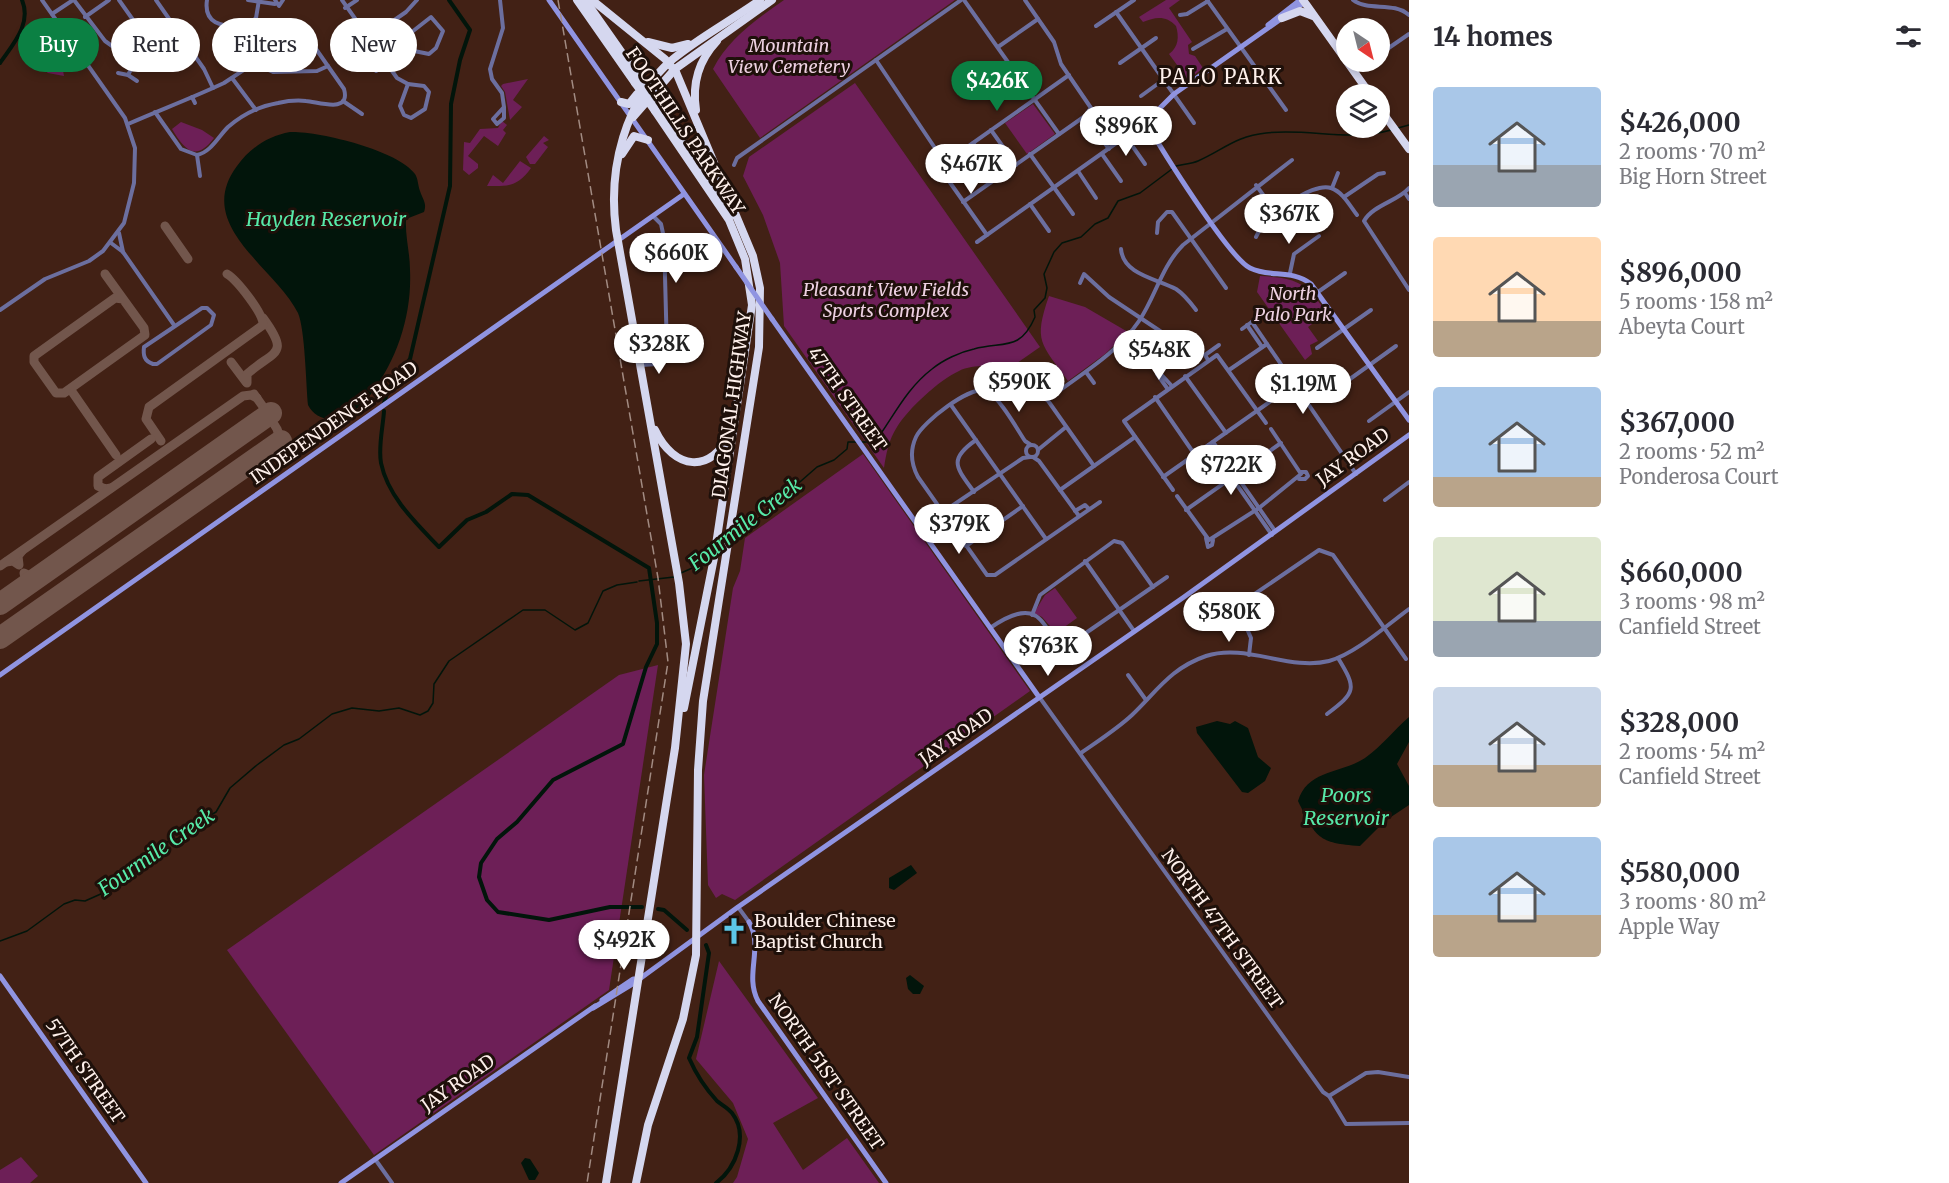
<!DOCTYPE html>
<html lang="en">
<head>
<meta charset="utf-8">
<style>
  :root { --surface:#fff; --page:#f2f2f3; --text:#2b2b33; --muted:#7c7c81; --accent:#0b8043 }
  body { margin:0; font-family:Merriweather,serif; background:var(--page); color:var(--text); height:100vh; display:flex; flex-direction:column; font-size:22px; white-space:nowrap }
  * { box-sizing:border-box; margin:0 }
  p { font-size:20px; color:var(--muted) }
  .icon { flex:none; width:33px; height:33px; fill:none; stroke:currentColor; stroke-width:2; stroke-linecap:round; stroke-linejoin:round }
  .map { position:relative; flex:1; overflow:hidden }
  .details { display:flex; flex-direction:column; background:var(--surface); width:540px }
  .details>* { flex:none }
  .guide { position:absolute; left:18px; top:18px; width:570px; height:54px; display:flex; gap:12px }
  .needle { width:39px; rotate:145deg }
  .controls { position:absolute; left:1336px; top:18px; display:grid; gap:12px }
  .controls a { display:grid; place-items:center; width:54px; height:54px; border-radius:50%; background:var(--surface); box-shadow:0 3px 9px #0003; font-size:30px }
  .price { position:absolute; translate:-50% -51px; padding:0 14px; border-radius:21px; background:#fff; color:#222; font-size:20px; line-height:39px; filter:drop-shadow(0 2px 3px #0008) }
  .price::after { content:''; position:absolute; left:50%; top:36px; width:18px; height:14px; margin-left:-9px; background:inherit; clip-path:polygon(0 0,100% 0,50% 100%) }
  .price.selected { background:var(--accent); color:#fff }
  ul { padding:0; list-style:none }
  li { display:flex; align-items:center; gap:18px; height:150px; padding:0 24px }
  li span { display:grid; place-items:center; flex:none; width:168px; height:120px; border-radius:6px; color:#555 }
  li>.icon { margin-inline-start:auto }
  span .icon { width:72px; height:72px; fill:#fffc; stroke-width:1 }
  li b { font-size:26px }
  h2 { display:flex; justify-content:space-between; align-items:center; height:72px; padding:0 24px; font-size:26px }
  .tag { padding:0 21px; border-radius:27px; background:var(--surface); box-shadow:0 3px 9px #0003; font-size:21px; line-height:54px }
  .tag.selected { background:var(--accent); color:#fff }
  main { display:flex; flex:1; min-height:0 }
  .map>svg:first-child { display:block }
  .green { fill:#6d1f57 }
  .water { fill:#02150b }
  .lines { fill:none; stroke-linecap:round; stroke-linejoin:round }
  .stream { stroke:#02150b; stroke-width:1.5 }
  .canal { stroke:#02150b; stroke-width:4 }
  .taxiway { stroke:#72564c; stroke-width:9 }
  .runway { stroke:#72564c; stroke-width:22 }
  .street { stroke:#6c6f9f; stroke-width:4 }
  .secondary { stroke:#9094e1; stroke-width:5 }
  .highway { stroke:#d5d7ef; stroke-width:8 }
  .rail { stroke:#a28b82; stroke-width:1.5; stroke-dasharray:9 4.5; stroke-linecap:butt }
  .secondary-bridge { stroke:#9094e1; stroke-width:5 }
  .highway-bridge { stroke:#d5d7ef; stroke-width:8 }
  .labels { text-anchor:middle; stroke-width:6; stroke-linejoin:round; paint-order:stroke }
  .park-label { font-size:18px; font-style:italic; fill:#eed1e2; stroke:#1e100a }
  .street-label { font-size:18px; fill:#fef0eb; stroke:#1e100a }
  .poi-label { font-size:18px; fill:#fef0eb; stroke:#1e100a; text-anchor:start }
  .neighbourhood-label { font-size:20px; letter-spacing:1.5px; fill:#fef0eb; stroke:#1e100a }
  .water-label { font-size:20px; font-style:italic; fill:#57eaa9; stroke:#1e100a }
</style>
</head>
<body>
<main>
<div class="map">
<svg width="1409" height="1183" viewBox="0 0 1409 1183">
  <rect width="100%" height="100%" fill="#422115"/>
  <g class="green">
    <path d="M784 0H955L760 138 713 69C728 39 757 19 784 0Z"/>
    <path d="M1166 0H1180L1169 8 1192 42 1188 45 1189 54 1195 56 1203 68 1188 80 1169 54C1179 47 1179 36 1176 26 1166 15 1155 17 1143 22L1139 17Z"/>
    <polygon points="40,43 49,53 52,52 62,65 64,76 48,73 35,63 43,57 37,49"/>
    <polygon points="528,79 513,100 522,107 510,120 505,92 501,86 503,84"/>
    <path d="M855 83 1040 347 1010 368C995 366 973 364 959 371 939 380 908 409 897 427 889 439 886 454 884 468L784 326 780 263 763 215 743 176 749 157Z"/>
    <polygon points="1033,104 1055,134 1027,154 1005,123"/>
    <polygon points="502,121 507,125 503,130 506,133 498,146 484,136 468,156 478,164 478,168 469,175 463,170 464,142 470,143 480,129 498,128"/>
    <path d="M181 122 202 130 214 138C195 163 184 149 172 129Z"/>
    <polygon points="544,136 549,140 543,143 548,147 535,164 530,164 526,157"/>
    <path d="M520 161 531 168C517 188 506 186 487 186L493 175 503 183Z"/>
    <path d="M1260 276C1298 278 1305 282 1327 313L1308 327 1318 341 1310 345 1312 354 1305 360 1257 292Z"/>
    <path d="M1049 296 1085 307 1128 332 1105 354 1068 381C1041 343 1033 342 1049 296Z"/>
    <polygon points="863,454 1030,691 735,900 722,894 716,898 708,885 704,775 733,588 740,571 745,538"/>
    <polygon points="1055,588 1077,618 1056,633 1042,617 1034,613 1045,595"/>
    <polygon points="658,665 609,990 374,1155 227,950 619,675"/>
    <polygon points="719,961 818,1098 773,1123 803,1170 847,1138 879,1183 733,1183 737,1177 748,1139 733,1103 696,1059"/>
    <polygon points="21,1157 38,1176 30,1183 0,1183 0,1170"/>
  </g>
  <g class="water">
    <path d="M290 132C318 131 398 150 415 174 418 178 418 186 420 191 423 200 427 203 424 212L406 219C405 236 410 253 410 270 412 314 398 358 371 394 362 405 349 418 334 419 323 420 313 415 308 405 306 384 305 329 298 313 275 267 193 225 237 166 250 148 268 136 290 132Z"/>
    <path d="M1409 717V742L1397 764 1409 786V805L1385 821 1360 846C1318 843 1316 838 1298 801 1308 769 1341 774 1365 758 1381 747 1394 730 1409 717Z"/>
    <polygon points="1217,721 1230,724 1235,721 1248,728 1258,757 1271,768 1265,781 1248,793 1242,792 1197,733 1196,727"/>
    <polygon points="911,865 917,873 894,890 889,888 889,878"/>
    <polygon points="910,975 924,986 920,994 913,994 908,989 906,978"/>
    <polygon points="525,1158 530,1159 539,1173 535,1180 529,1180 521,1163"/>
  </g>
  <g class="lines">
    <g class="stream">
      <polyline points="1398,128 1409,125"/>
      <path d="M1176 166C1183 164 1191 164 1198 161 1223 150 1236 136 1266 133 1308 128 1350 142 1391 130"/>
      <path d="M862 442H875C894 416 906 389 932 369 943 360 960 352 974 349 1003 341 1020 352 1035 317L1034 310 1045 298 1047 288 1044 274 1054 252 1062 243 1081 237 1095 224 1108 218 1118 201 1140 193 1172 169"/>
      <polyline points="734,532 753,523 817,467 834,460 847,449 848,442 857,442"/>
      <polyline points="681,573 699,565 713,547"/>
      <polyline points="639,581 674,577"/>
      <polyline points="0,941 27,931 64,904 75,900 85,901 103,893 164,843 183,837 197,823 216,812 230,788 257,765 284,745 299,739 332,714 352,708 379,711 399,708 420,715 428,711 433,703 434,684 449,661 523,610 545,610 575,630 588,623 603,591 617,585 637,582"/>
    </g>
    <g class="canal">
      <path d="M0 63C13 44 32 24 22 0"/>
      <polyline points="384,403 388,390 410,359 450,186 451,104 460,60 470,30 449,0"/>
      <path d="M384 411C383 427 378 447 381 463 388 497 416 523 439 547L467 520 486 512 512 494 528 495 649 568 657 623V644L646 667 623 744 553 780 517 822 497 839 481 863 479 877 487 900 498 912 549 920 610 907H642"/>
      <polyline points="658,909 664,910 687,930"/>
      <path d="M706 945 709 953 697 1037 689 1058C696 1074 705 1088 717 1101 722 1105 728 1108 732 1113 749 1135 736 1168 716 1183"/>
    </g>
    <g class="taxiway">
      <polyline points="165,226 188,259"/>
      <polyline points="105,274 144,328 145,335 64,393 56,393 34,362 34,356 115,298 123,299"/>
      <polyline points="231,362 246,382"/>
      <path d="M247 383V374C274 350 291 356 263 318"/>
      <polyline points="73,393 116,455"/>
      <polyline points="254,394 264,408 263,417 258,422"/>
      <polyline points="264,408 277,429 281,441"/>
      <path d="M161 441 146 419 149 407 263 325C264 314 237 280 227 274"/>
      <polyline points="111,488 105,489 98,486 98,477 151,439"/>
      <polyline points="6,562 13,561 19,565 18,556 22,551"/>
      <polyline points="0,566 243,396 251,395 257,398"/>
      <polyline points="22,588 26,582 24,573 32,577 40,575"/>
    </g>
    <g class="runway">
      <polyline points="0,604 271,413"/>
      <polyline points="0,638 281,441"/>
    </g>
    <g class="street">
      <polyline points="74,0 105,41 122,53 152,68 172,70 195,56"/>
      <polyline points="119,0 155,51 156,58 152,68"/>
      <polyline points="156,0 204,69 213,88"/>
      <path d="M207 0C203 26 225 26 245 28L256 18 259 0"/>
      <polyline points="248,0 275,4"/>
      <polyline points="275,0 279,6 283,0"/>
      <polyline points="342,0 397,78 408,84"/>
      <polyline points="500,0 503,28 490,69 492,79 502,93 504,107 493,119 497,124 504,118 504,107"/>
      <polyline points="964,0 1059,134"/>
      <polyline points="1025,0 1054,42 1061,64 1091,108 1085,116 1109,149"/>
      <polyline points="1207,0 1286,110"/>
      <path d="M1353 0C1369 12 1393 1 1409 15"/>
      <polyline points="345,8 357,0"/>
      <polyline points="1116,12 1194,123"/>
      <polyline points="52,14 73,0"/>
      <polyline points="1180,15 1187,14 1208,1"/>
      <polyline points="85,17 109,0"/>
      <polygon points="431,17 443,31 436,48 429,54 409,50 408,35"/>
      <polyline points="1096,26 1134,0"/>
      <circle cx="227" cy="38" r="4.5"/>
      <polyline points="367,39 406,12 417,0"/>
      <polyline points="998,47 1038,19"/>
      <polyline points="1193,49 1227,29"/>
      <polyline points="1380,54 1409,34"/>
      <polyline points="257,60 264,68 273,72 317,71 328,66"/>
      <polyline points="876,60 945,163"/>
      <polyline points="1120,63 1156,38"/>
      <polyline points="1364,65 1369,62"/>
      <polyline points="376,71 409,50"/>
      <polyline points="118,73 128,75 137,81"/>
      <polyline points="128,75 136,60"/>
      <polyline points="232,78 256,110"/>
      <polygon points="408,84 424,86 429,92 425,109 411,118 404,115 400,106"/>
      <polyline points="1141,96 1163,80"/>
      <polyline points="192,97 195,103"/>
      <polyline points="343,101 362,114"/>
      <path d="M128 124C160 110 192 98 224 83L297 35 309 39 344 89C351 114 319 102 306 101 297 100 287 101 278 103 260 106 242 115 228 127 218 137 211 152 197 155L181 149 155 112"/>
      <polyline points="991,130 1016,165"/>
      <polyline points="1126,137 1145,164"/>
      <polyline points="973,143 998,177"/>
      <polyline points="1030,154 1073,214"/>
      <polyline points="1102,154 1121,181"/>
      <polyline points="197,155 200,176"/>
      <polyline points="734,165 737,158 961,0"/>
      <polyline points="1078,171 1096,198"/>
      <polyline points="1256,185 1277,214"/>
      <polyline points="1332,188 1338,173"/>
      <path d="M1409 188C1398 201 1373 205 1364 221L1409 290"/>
      <polyline points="1405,193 1409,199"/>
      <polyline points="1344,197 1378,174 1384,173"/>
      <polyline points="963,202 1085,116"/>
      <polyline points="1030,204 1049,231"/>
      <polyline points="119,233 123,252"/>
      <polyline points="1157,233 1158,222 1167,212 1172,212 1226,288"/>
      <polyline points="987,235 939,167 1069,75"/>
      <path d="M1256 237C1263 219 1312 181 1331 188 1343 192 1350 206 1357 215"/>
      <polyline points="977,242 1146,122"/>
      <polyline points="111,243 123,252 174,325"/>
      <path d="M1121 249C1123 275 1158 279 1176 289 1185 295 1190 302 1196 310"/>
      <polyline points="1290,273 1294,254 1319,236"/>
      <polyline points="1080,283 1084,274 1109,297 1163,333"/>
      <polyline points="1318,292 1345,273"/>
      <path d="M202 308H207L214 315 211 325 157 364H153C144 361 143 355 144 347Z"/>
      <polyline points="0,310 45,279 89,261 103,251 124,223 134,183 135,148 125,118 42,0"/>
      <polyline points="1252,322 1356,474"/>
      <polyline points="1247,325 1262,347"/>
      <polyline points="1242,329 1260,316"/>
      <polyline points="1117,347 1128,358"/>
      <polyline points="1317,348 1371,310"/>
      <polyline points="1208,360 1205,355 1219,345"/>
      <polyline points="641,365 657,364 667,352 664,238 661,224 653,216"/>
      <polyline points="1229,370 1267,344"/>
      <polyline points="1086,372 1094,383"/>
      <polyline points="1185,376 1226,433"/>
      <polyline points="1032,378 1094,466"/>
      <polyline points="1343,384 1396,346"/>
      <polyline points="1020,386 1048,366"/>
      <polyline points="1167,388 1157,374 1158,371 1171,385"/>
      <polyline points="1155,397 1195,455"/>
      <path d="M1047 400C1079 375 1116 355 1139 321 1156 296 1161 267 1183 245L1292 160"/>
      <polyline points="951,405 1046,539"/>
      <polyline points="1369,421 1409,392"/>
      <polyline points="1213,442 1275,531"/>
      <circle cx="1032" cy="451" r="6"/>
      <path d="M1031 445 1025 441C1017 429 999 396 986 391 970 385 923 422 916 437 910 450 911 464 918 477L987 575H995L1100 502"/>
      <polyline points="1209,445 1272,535"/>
      <polyline points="1039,449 1066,427"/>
      <polyline points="1033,457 1039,461 1079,516"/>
      <polyline points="1163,477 1295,384"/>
      <polyline points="1299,479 1305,479 1308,476 1306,472 1301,472"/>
      <polyline points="1060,490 1135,437"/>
      <polyline points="1173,490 1124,421 1217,355 1266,423"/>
      <path d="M974 492C957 468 947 460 976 440"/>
      <polyline points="1177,496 1209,540 1259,508 1301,474 1271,429"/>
      <polyline points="1385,500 1409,482"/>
      <polyline points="1186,510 1281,443"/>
      <polyline points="1075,511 1085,505 1089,509"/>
      <polyline points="919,528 1023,458 1030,457"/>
      <polyline points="922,532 943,515"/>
      <polyline points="1206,538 1208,547 1212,545 1213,540"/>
      <polyline points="966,546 1023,506"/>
      <polyline points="1085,561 1134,631"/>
      <polyline points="1032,615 1040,595 1114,541 1122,543 1153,587"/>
      <path d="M990 628C1049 587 1041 642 1067 646L1167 577"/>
      <polyline points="1249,655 1251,638 1241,615 1243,602 1319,550 1333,555 1406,659"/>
      <polyline points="1128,675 1146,700"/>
      <polyline points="1040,698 1323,1092 1329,1096 1346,1124 1409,1123"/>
      <path d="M1327 714C1356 692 1357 689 1338 658"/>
      <path d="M1081 753C1098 741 1117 729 1132 715 1157 691 1171 668 1206 656 1246 643 1289 671 1329 661 1355 654 1387 625 1409 609"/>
      <polyline points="738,907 749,922"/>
      <polyline points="1329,1096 1366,1073 1378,1072 1409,1077"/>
      <polyline points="375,1159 392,1183"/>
    </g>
    <g class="secondary">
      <polyline points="549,0 736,267"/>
      <path d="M1305 2 1174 94 1146 122C1160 147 1229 258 1250 268 1270 278 1292 269 1311 284L1409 420"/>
      <polyline points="1268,25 1300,0"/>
      <polyline points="772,319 1039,697"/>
      <polyline points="0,675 684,194"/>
      <path d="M749 922C764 947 744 975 758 1001L886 1183"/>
      <polyline points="0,976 146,1183"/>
      <polyline points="602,1000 633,979 637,979"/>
      <polyline points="593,1008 634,983 738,907 1184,597 1409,435"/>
      <polyline points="341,1183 595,1006"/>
    </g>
    <g class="highway">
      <polyline points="577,0 635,83"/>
      <polyline points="585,0 639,77"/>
      <polyline points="592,0 665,59 676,72 753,256 760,288 759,347 703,701 698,770 696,955 683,1019 648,1125 636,1183"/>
      <polyline points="1303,0 1370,94"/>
      <polyline points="1282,18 1300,11 1313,16"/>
      <polyline points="648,42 672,48 688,44"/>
      <polyline points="621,102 629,104 637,94"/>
      <polyline points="658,106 734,215"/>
      <polyline points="1380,109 1409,149"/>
      <path d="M696 110C692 84 699 60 717 41"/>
      <polyline points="655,111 729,220 745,259 752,305 714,558 684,708"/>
      <polyline points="633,117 675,69 772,0"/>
      <polyline points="622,154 634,136 648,140"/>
      <path d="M655 430C674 470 711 475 731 432"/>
      <path d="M606 1183 675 748 686 644 679 583 616 230C608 170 624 100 673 59 700 37 732 20 760 0"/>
    </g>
    <polyline class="rail" points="558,0 658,578 668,662 587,1183"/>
    <polyline class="secondary-bridge" points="736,267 772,319"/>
    <g class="highway-bridge">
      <polyline points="639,77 658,106"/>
      <polyline points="635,83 655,111"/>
    </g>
  </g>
  <defs>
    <symbol id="church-bare" viewBox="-9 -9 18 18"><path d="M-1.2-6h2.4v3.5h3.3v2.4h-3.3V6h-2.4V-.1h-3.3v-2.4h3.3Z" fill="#5cc7e8" stroke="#1e100a" stroke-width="2.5" paint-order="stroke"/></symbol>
  </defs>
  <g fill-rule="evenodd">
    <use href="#church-bare" x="715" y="912" width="38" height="38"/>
  </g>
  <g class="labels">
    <g class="park-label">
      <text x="789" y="52">Mountain<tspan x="789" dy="21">View Cemetery</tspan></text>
      <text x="886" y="296">Pleasant View Fields<tspan x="886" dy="21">Sports Complex</tspan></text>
      <text x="1293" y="300">North<tspan x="1293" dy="21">Palo Park</tspan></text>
    </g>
    <g class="street-label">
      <text transform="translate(685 131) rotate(56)" y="6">FOOTHILLS PARKWAY</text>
      <text transform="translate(847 399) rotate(55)" y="6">47TH STREET</text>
      <text transform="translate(732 405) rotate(-82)" y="6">DIAGONAL HIGHWAY</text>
      <text transform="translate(334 423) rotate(-35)" y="6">INDEPENDENCE ROAD</text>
      <text transform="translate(1353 457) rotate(-36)" y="6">JAY ROAD</text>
      <text transform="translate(956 737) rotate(-35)" y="6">JAY ROAD</text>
      <text transform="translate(1222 929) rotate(54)" y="6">NORTH 47TH STREET</text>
      <text transform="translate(85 1071) rotate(55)" y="6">57TH STREET</text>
      <text transform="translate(826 1072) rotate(55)" y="6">NORTH 51ST STREET</text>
      <text transform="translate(458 1083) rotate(-35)" y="6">JAY ROAD</text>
    </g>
    <g class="poi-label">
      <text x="754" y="927">Boulder Chinese<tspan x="754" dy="21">Baptist Church</tspan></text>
    </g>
    <g class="neighbourhood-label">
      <text x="1221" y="84">PALO PARK</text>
    </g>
    <g class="water-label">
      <text x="326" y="226">Hayden Reservoir</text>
      <text transform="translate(745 524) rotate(-38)" y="7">Fourmile Creek</text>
      <text x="1346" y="802">Poors<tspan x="1346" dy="23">Reservoir</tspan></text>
      <text transform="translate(156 852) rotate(-35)" y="7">Fourmile Creek</text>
    </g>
  </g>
</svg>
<div class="controls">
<a><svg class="needle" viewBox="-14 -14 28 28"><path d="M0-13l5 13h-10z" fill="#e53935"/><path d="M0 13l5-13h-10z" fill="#7c7c81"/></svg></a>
<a><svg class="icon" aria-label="layers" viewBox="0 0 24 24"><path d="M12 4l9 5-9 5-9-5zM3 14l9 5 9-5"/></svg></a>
</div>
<b class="price selected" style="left:997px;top:112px">$426K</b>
<b class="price" style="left:1126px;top:157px">$896K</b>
<b class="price" style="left:971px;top:195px">$467K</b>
<b class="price" style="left:1289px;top:245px">$367K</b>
<b class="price" style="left:676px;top:284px">$660K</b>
<b class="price" style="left:659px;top:375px">$328K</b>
<b class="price" style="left:1159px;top:381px">$548K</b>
<b class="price" style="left:1019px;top:413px">$590K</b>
<b class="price" style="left:1303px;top:415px">$1.19M</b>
<b class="price" style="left:1231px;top:496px">$722K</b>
<b class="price" style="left:959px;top:555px">$379K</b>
<b class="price" style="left:1229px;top:643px">$580K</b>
<b class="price" style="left:1048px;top:677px">$763K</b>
<b class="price" style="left:624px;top:971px">$492K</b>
<div class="guide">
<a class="tag selected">Buy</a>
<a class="tag">Rent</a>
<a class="tag">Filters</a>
<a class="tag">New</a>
</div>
</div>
<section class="details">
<h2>14 homes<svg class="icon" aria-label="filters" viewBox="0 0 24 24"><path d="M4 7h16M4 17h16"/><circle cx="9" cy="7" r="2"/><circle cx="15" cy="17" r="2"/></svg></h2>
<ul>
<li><span style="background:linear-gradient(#a9c7e8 65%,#9aa5b1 0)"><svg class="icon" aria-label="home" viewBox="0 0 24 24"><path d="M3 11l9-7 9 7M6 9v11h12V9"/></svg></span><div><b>$426,000</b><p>2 rooms · 70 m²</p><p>Big Horn Street</p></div></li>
<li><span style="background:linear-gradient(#ffd9b3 70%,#b9a48a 0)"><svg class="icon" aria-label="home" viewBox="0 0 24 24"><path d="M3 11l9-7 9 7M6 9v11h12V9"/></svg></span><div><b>$896,000</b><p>5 rooms · 158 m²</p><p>Abeyta Court</p></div></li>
<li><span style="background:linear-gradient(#a9c7e8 75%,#b9a48a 0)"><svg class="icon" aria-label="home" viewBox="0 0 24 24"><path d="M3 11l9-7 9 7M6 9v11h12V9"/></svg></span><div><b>$367,000</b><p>2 rooms · 52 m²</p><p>Ponderosa Court</p></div></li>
<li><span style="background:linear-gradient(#dfe7d0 70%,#9aa5b1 0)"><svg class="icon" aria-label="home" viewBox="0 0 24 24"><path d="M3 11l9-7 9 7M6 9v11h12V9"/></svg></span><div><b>$660,000</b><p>3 rooms · 98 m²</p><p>Canfield Street</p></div></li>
<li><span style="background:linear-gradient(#c9d6e8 65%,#b9a48a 0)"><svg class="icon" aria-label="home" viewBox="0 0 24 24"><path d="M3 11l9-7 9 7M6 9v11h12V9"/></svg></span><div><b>$328,000</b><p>2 rooms · 54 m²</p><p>Canfield Street</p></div></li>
<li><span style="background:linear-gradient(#a9c7e8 65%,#b9a48a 0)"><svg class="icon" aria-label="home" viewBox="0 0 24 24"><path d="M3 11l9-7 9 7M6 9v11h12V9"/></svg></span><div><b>$580,000</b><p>3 rooms · 80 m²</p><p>Apple Way</p></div></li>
</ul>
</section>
</main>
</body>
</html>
